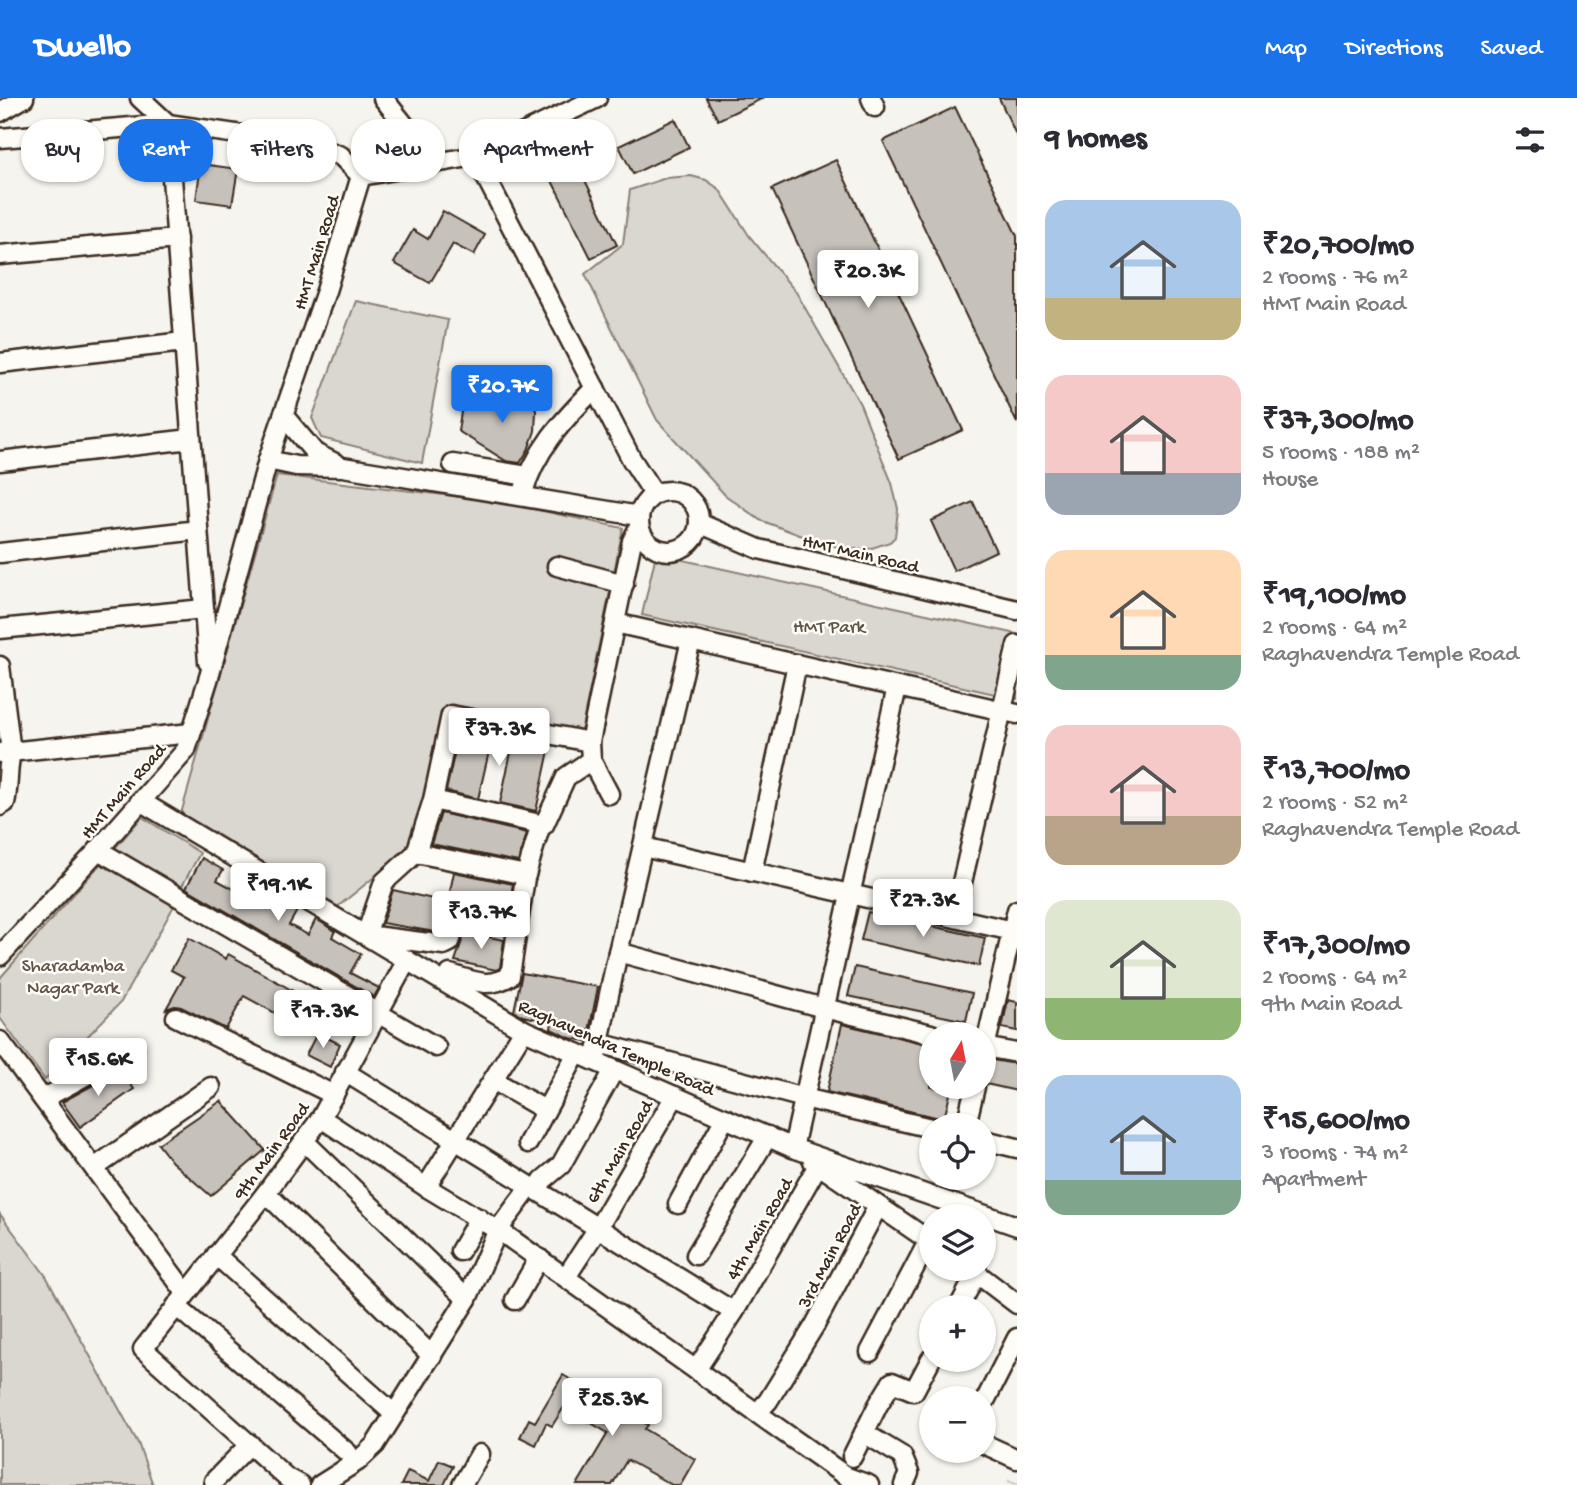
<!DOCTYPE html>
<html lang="en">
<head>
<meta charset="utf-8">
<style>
  :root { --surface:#fff; --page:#f2f2f3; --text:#2b2b33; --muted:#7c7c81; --accent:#1a73e8 }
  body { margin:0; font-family:"Gochi Hand",sans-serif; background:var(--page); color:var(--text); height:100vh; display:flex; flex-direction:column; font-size:26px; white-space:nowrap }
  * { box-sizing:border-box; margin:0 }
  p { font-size:23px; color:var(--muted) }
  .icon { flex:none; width:38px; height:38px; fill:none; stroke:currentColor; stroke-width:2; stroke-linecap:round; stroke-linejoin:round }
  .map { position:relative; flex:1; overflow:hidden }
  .sheet { display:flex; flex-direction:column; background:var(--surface); width:560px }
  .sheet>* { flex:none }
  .guide { position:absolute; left:21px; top:21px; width:665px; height:63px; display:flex; gap:14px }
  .needle { width:46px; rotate:10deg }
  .buttons { position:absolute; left:919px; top:924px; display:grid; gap:14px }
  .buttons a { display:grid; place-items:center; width:77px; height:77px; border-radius:50%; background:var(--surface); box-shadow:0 2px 5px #0004; font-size:35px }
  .price { position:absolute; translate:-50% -60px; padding:0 16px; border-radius:7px; background:#fff; color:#222; font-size:23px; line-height:46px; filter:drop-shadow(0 2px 4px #0008) }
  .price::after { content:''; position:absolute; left:50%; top:42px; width:21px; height:16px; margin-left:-10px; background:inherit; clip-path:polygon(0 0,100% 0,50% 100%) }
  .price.current { background:var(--accent); color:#fff }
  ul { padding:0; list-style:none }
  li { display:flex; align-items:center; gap:21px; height:175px; padding:0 28px }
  li span { display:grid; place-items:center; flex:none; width:196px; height:140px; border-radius:21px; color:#555 }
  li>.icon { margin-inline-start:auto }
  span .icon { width:84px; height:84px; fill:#fffc; stroke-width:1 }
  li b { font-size:30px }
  h2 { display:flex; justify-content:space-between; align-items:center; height:84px; padding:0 28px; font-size:30px }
  .tag { padding:0 24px; border-radius:28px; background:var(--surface); box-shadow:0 2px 5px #0004; font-size:24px; line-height:63px }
  .tag.current { background:var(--accent); color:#fff }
  header { display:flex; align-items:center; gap:42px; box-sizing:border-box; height:98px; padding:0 35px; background:var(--accent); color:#fff }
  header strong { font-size:33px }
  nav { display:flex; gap:38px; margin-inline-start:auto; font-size:24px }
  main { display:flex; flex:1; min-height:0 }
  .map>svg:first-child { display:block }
  .green { fill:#dad6d0; stroke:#8a8077; stroke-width:2 }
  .building { fill:#c7c1bb; stroke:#3b2a1e; stroke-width:2 }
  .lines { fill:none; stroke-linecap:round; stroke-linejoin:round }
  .minor-tunnel { stroke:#d0ccc4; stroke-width:18; stroke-dasharray:18 9; stroke-linecap:butt }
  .minor-casing { stroke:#3b2a1e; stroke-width:23 }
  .minor { stroke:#fdfcf7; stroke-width:18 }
  .labels { text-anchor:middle; stroke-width:5; stroke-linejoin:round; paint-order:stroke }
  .street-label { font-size:19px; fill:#3b2a1e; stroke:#fdfcf7 }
  .park-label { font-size:19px; fill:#63554a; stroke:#fdfcf7 }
</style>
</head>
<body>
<header>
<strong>Dwello</strong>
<nav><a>Map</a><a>Directions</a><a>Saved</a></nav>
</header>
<main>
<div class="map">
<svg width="1017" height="1387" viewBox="0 0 1017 1387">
  <rect width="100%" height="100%" fill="#f5f4ee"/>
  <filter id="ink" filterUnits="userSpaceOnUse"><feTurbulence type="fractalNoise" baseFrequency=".0143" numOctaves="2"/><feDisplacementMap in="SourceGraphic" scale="14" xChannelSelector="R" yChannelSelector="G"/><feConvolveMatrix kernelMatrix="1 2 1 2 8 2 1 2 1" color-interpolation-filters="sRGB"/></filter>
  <g filter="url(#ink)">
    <g class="green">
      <polygon points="691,78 706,82 719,91 750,139 796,194 860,306 892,385 898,411 895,439 890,444 866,452 826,447 760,422 725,397 657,322 585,176 623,146 630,92 666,80"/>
      <polygon points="356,203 448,222 422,365 321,340 312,320"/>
      <polygon points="277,377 495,403 623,430 581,634 450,608 414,747 336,810 181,716"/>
      <polygon points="656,456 1017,536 1017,601 642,517"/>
      <polygon points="142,719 200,755 181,790 115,750"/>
      <polygon points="102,764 175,806 121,904 45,982 0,920 0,880"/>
      <polygon points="0,1116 46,1178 138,1345 153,1387 0,1387"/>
    </g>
    <g class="building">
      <polygon points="706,0 763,0 718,22"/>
      <polygon points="999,0 1017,0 1017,39"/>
      <polygon points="955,9 1017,138 1017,325 883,43"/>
      <polygon points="675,21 689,49 633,76 619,48"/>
      <polygon points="573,58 617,147 591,160 546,71"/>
      <polygon points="836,62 963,332 899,361 772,91"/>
      <polygon points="201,66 238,71 232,107 196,102"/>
      <polygon points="443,113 485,137 474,157 453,146 430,185 394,165 413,132 428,141"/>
      <polygon points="532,293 536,313 535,333 528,352 520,365 506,363 458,333 462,308"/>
      <polygon points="973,404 996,453 954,473 931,423"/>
      <polygon points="460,630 550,648 536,713 500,705 511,654 490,649 478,701 446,693"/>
      <polygon points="441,715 527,735 518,764 431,746"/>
      <polygon points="202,760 223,772 217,782 239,794 247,780 298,811 289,827 308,837 316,821 335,833 332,839 361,856 350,875 379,890 374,899 186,790"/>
      <polygon points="454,774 513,786 508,815 448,803"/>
      <polygon points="393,792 455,806 448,813 441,835 382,825"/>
      <polygon points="868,814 985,840 979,868 861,842"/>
      <polygon points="465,834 504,842 500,870 496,872 455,863"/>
      <polygon points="189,840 226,861 228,856 309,902 295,926 244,898 226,931 181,909 175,908 166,911 184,879 171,872"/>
      <polygon points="855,869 972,895 966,923 848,898"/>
      <polygon points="522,875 598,889 587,943 570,940 551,931 552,924 523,918 514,913"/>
      <polygon points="1008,902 1017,904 1017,933 1002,930"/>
      <polygon points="842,926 931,947 931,989 951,992 944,1021 827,994"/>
      <polygon points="317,935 340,946 330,969 306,957"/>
      <polygon points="992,962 1017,966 1017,993 986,986 984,983 989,964"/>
      <polygon points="120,972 134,991 80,1029 62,1004"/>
      <polygon points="221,1003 265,1052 211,1098 172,1064 158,1046"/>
      <polygon points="563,1277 648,1327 645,1331 695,1361 680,1387 672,1387 627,1362 612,1387 577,1387 608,1335 564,1309 552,1328 546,1325 536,1347 520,1339 529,1321 535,1324"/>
      <polygon points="439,1362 453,1368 444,1387 401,1387 408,1373 429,1383"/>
    </g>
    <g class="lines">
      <polyline class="minor-tunnel" points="1016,1387 1017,1384"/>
      <defs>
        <g id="minor">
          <polyline points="140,0 168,26 208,564"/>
          <polyline points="383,0 434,64"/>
          <polyline points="871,0 875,9"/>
          <polyline points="0,14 24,0"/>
          <polyline points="0,40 168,26 312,47 341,58 361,78 326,193 268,362 209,579 186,652 98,752 0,858"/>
          <polyline points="475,58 632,362 654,396"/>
          <polyline points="361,78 475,58 597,0"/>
          <polyline points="0,157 177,141"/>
          <polyline points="0,265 184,244"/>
          <polyline points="283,317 315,355 337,366"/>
          <polyline points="268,362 296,368 343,369 639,418"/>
          <polyline points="0,363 191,341"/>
          <polyline points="453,366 528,378"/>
          <circle cx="669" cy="423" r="30"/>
          <path d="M522 398C534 353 563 322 595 290"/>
          <polyline points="699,425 759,451 1017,512"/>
          <polyline points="0,455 198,432"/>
          <polyline points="557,468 624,486"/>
          <polyline points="615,525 1017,616"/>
          <polyline points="0,531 204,511"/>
          <path d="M0 568 11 654C7 671 9 688 5 705L0 708"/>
          <polyline points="0,655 191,635"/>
          <polyline points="609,696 591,662 590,644 632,443 639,429"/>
          <polyline points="433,702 544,727 566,679 591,662"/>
          <polyline points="140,703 524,932 793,1050 1017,1128"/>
          <polyline points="643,749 1017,834"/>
          <polyline points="98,752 436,949"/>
          <polyline points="416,755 526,777"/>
          <polyline points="752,774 797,566"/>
          <polyline points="954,819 1017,547"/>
          <polyline points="518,828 459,817 450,844 444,847 366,837 384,784 416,755 433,702 451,617 590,644"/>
          <polyline points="618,854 824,910 931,936"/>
          <path d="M450 876C474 883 488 891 510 878L525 780 541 726"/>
          <polyline points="176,919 334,997"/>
          <polyline points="0,943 186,1195"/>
          <polyline points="599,945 804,1000 931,1030"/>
          <polyline points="984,949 1017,955"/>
          <polyline points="984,954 1017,812"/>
          <polyline points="595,963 618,854 691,542"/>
          <polyline points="345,974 734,1214"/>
          <polyline points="493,982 545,1012"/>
          <polyline points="43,1001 134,951"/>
          <polyline points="321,1020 426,1089 504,1136 847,1379 869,1387"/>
          <polyline points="966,1027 975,989"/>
          <polyline points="984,1042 1017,1050"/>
          <polyline points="304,1043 467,1201"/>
          <polyline points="528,1045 577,955"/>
          <polyline points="793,1050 897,589"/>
          <polyline points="813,1063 931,1144"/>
          <polyline points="94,1070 211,989"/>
          <polyline points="426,1089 524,932"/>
          <polyline points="537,1092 543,1082 561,1067 614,972"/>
          <polyline points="266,1095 432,1258"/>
          <polyline points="678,1106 725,1020"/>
          <polyline points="460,1153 479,1120"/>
          <polyline points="216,1157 394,1316"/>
          <polyline points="696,1157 768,1038"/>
          <polyline points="971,1171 1017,1206"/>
          <polyline points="566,1179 598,1130 675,998"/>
          <polyline points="515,1202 539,1160"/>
          <polyline points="176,1208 348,1355"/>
          <polyline points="959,1209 977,1175"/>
          <polyline points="870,1254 929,1142"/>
          <polyline points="696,1272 734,1214 818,1067"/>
          <polyline points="986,1301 1017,1240"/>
          <polyline points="757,1315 768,1303 815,1227 878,1108"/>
          <polyline points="864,1335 902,1358 909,1375 904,1387"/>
          <polyline points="984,1346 1017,1361"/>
          <polyline points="852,1359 878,1307 892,1284 914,1293 931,1261"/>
          <polyline points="214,1383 250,1346"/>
          <polyline points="300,1387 287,1380 143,1251 266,1095 321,1020 407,862"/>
          <polyline points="320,1387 358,1363 375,1347 467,1201 498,1132 530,1089"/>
          <polyline points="462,1387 480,1356"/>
        </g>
      </defs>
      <use href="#minor" class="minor-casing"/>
      <use href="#minor" class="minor"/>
    </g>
  </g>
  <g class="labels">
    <g class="street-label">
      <text transform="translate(315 154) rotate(-73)" y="7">HMT Main Road</text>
      <text transform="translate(861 454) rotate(13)" y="7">HMT Main Road</text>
      <text transform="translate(122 692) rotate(-49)" y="7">HMT Main Road</text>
      <text transform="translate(617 948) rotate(24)" y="7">Raghavendra Temple Road</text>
      <text transform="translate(270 1052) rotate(-54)" y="7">9th Main Road</text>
      <text transform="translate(618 1053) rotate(-60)" y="7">6th Main Road</text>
      <text transform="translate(758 1130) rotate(-60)" y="7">4th Main Road</text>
      <text transform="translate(828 1157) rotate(-62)" y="7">3rd Main Road</text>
    </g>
    <g class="park-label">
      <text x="829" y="534">HMT Park</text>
      <text x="73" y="873">Sharadamba<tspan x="73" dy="22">Nagar Park</tspan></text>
    </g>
  </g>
</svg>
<div class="buttons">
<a><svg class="needle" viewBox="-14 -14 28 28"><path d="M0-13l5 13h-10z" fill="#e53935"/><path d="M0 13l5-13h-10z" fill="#7c7c81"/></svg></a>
<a><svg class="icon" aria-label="locate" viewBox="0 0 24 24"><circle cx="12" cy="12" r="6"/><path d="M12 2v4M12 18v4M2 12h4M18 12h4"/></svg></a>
<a><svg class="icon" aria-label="layers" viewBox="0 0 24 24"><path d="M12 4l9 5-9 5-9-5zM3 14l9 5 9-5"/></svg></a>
<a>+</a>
<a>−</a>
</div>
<b class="price" style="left:868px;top:212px">₹20.3K</b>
<b class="price current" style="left:502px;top:327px">₹20.7K</b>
<b class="price" style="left:499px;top:670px">₹37.3K</b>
<b class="price" style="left:278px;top:825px">₹19.1K</b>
<b class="price" style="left:923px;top:841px">₹27.3K</b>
<b class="price" style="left:481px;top:853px">₹13.7K</b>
<b class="price" style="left:323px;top:952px">₹17.3K</b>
<b class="price" style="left:98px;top:1000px">₹15.6K</b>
<b class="price" style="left:612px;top:1340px">₹25.3K</b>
<div class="guide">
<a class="tag">Buy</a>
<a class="tag current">Rent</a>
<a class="tag">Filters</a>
<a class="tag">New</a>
<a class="tag">Apartment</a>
</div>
</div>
<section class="sheet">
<h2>9 homes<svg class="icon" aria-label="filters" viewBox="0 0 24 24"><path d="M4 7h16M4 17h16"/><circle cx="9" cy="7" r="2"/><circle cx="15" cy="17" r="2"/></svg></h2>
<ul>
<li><span style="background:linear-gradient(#a9c7e8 70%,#c2b280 0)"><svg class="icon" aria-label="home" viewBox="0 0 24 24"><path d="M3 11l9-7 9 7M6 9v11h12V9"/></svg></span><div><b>₹20,700/mo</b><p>2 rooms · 76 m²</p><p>HMT Main Road</p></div></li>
<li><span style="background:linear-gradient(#f6c9c9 70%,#9aa5b1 0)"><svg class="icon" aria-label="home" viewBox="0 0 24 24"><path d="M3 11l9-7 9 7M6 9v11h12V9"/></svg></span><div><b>₹37,300/mo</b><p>5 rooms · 188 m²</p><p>House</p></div></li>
<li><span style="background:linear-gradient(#ffd9b3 75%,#7fa58c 0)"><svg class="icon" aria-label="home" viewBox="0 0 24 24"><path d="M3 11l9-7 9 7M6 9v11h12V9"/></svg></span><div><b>₹19,100/mo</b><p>2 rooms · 64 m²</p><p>Raghavendra Temple Road</p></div></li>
<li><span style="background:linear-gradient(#f6c9c9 65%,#b9a48a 0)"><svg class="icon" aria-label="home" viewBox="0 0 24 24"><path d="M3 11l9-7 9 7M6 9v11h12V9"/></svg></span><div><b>₹13,700/mo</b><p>2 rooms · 52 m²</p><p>Raghavendra Temple Road</p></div></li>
<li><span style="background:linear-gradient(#dfe7d0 70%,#8fb573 0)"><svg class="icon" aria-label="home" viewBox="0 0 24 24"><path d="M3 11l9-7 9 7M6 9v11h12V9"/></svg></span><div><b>₹17,300/mo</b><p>2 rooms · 64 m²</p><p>9th Main Road</p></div></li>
<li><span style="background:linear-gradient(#a9c7e8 75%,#7fa58c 0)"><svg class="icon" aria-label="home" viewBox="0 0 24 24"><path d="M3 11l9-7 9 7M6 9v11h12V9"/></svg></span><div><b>₹15,600/mo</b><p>3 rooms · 74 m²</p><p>Apartment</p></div></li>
</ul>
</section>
</main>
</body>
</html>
